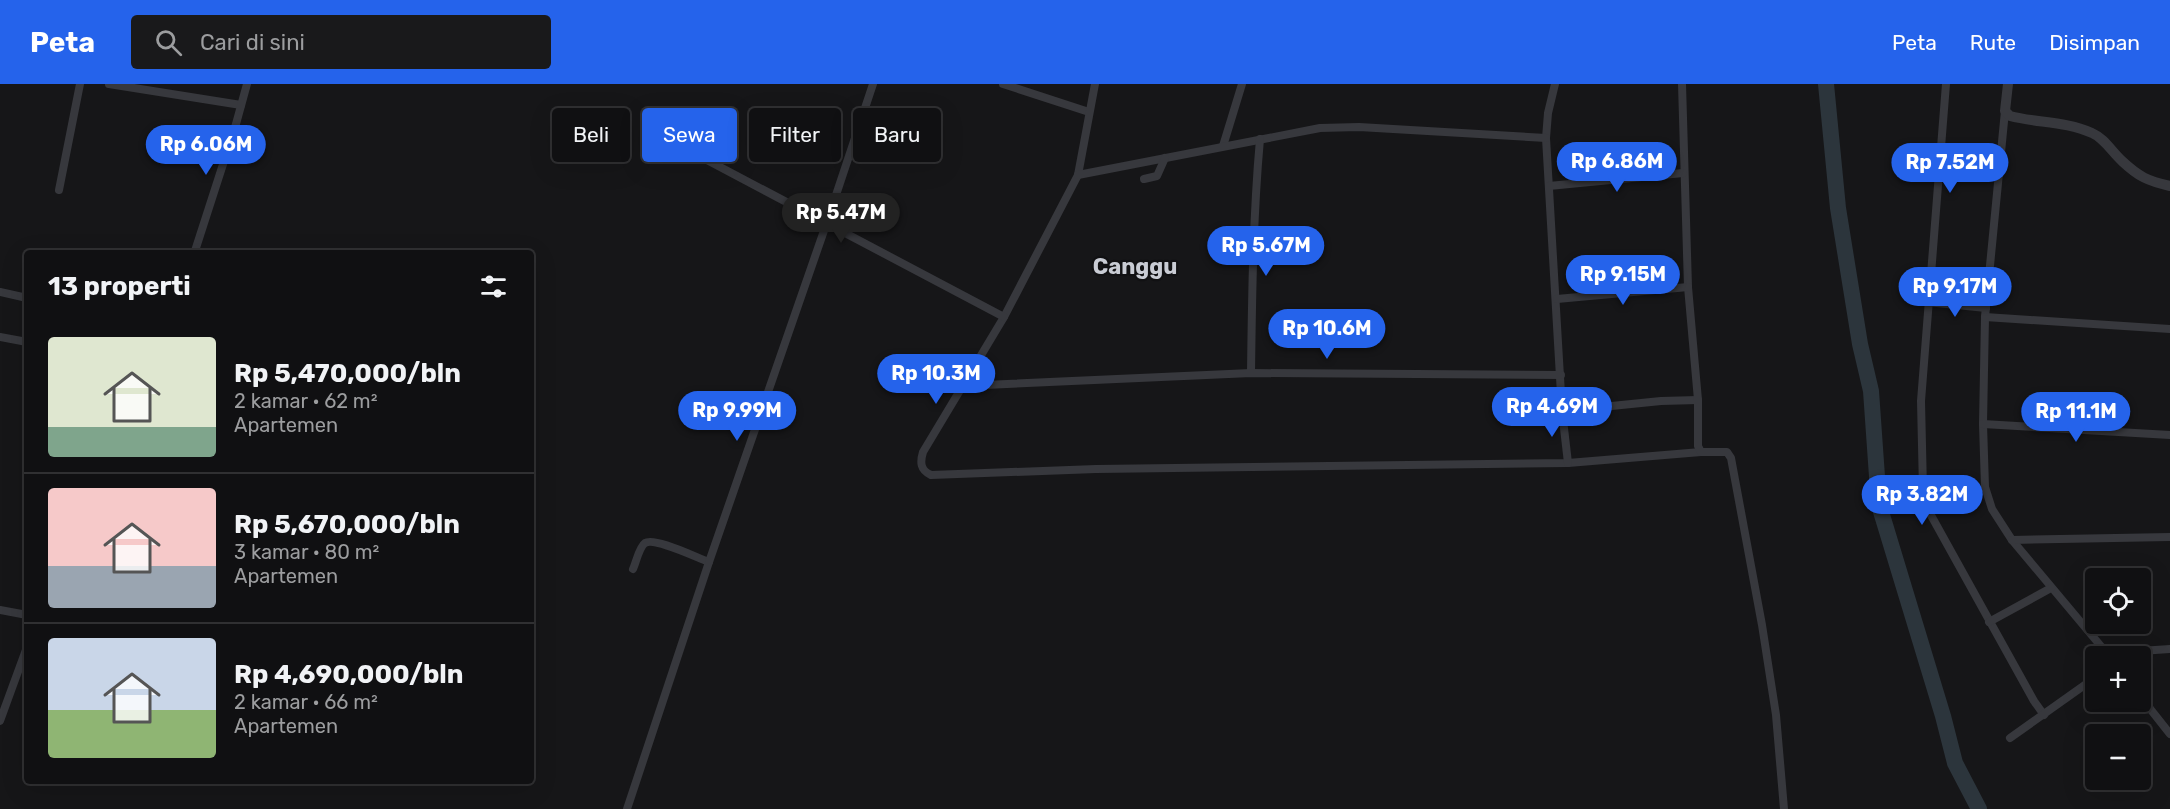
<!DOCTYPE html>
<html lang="id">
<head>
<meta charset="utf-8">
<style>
  :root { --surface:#101012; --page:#19191b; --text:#f1f3f6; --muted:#9c9d9f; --line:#303032; --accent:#2563eb }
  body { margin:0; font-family:Rubik,sans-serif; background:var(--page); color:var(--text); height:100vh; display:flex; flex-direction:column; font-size:22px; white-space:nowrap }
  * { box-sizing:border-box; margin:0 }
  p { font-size:20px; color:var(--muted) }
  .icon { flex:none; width:33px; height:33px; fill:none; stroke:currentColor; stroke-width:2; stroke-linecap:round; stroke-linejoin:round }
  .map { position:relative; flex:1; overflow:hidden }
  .drawer { position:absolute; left:24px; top:166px; width:510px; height:534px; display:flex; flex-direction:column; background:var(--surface); border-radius:6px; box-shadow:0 6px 24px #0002,0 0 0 2px var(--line) }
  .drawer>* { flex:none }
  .banner { position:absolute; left:552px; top:24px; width:570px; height:54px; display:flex; gap:12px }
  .controls { position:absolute; left:2085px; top:484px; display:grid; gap:12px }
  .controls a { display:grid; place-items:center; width:66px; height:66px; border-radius:6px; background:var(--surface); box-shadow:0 6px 24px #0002,0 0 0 2px var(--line); font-size:30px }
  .price { position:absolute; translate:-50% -51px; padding:0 14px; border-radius:21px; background:var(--accent); color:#fff; font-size:20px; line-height:39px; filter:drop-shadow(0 2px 3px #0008) }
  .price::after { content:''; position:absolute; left:50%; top:36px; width:18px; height:14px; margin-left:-9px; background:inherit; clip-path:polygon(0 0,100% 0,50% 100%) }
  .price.on { background:#222; color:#fff }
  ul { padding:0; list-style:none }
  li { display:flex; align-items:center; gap:18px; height:150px; padding:0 24px }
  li+li { border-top:2px solid var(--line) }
  li span { display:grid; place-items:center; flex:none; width:168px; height:120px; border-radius:6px; color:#555 }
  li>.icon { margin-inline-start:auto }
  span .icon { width:72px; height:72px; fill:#fffc; stroke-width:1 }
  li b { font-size:26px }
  h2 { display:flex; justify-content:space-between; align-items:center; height:72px; padding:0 24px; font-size:26px }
  .tag { padding:0 21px; border-radius:6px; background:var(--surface); box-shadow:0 6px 24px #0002,0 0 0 2px var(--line); font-size:21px; line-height:54px }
  .tag.on { background:var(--accent); color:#fff }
  header { display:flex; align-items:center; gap:36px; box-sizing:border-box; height:84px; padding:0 30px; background:var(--accent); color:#fff }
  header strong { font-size:28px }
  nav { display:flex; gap:33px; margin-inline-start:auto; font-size:21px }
  .search { width:420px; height:54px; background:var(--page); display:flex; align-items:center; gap:15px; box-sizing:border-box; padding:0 21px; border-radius:6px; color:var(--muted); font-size:22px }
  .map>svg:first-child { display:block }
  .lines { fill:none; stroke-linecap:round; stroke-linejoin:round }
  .river { stroke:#2c353c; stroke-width:16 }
  .minor { stroke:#37383d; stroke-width:8 }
  .tertiary { stroke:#37383d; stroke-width:10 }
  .labels { text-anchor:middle; stroke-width:4.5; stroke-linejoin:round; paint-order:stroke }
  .quarter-label { font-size:22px; font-weight:bold; fill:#c9ccd4; stroke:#111113 }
</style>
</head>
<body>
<header>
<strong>Peta</strong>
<div class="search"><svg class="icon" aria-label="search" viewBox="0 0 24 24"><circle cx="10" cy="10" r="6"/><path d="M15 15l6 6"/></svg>Cari di sini</div>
<nav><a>Peta</a><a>Rute</a><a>Disimpan</a></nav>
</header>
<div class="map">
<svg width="2170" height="725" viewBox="0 0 2170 725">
  <rect width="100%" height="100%" fill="#161618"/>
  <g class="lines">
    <polyline class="river" points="1826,0 1838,124 1860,260 1871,307 1879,421 1943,632 1955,679 1979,725"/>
    <g class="minor">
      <polyline points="109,0 241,21"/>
      <polyline points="1003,0 1089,28"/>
      <path d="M1095 0 1078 91 1004 233 923 368C920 378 920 386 931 391L1096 385 1568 379 1701 368"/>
      <polyline points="1555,0 1548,29 1546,54 1562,327 1661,317 1698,316"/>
      <polyline points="1682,0 1688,203 1698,316 1698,362 1701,368 1727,368 1731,374 1762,541 1776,631 1784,725"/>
      <polyline points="1946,0 1921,317 1923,406 1927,424 2034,617 2044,631"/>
      <polyline points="2005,27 1985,233 1983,340 1985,403 1992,425 2012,456 2110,573"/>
      <polyline points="1223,62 1242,0"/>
      <polyline points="688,66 1004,233"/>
      <polyline points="1078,91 1320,44 1359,43 1546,54"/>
      <polyline points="1144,95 1157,92 1165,74"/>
      <polyline points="1549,102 1683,89"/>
      <polyline points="59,106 80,0"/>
      <polyline points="194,170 236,40 247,0"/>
      <polyline points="0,208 27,214"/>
      <polyline points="1557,215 1688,203"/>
      <polyline points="1927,218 1986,224"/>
      <polyline points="1985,233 2170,245"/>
      <polyline points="0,253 27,258"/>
      <path d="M1251 289C1252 211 1253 133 1260 55"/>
      <polyline points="963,302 1251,289 1561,291"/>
      <polyline points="1562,327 1568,379"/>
      <polyline points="1983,340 2170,351"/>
      <polyline points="2012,456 2170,453"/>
      <path d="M633 485C636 479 639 463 645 459 655 453 697 474 709 478"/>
      <polyline points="0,526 27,531"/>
      <polyline points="1989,538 2051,504"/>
      <polyline points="2124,573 2140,567 2170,565"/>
      <polyline points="2140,612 2170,650"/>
      <polyline points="0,637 27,563"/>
      <polyline points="2010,654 2096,593"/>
      <polyline points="627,725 709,478 827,138 873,0"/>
    </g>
    <path class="tertiary" d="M2008 0 2005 27 2010 32C2036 39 2066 37 2092 49 2104 54 2112 68 2122 77 2139 93 2148 97 2170 102"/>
  </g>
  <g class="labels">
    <g class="quarter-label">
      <text x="1135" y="190">Canggu</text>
    </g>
  </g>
</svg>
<div class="controls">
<a><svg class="icon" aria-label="locate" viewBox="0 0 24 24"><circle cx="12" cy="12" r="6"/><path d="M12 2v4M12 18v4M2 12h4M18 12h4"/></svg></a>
<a>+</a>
<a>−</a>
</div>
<b class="price" style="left:206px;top:92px">Rp 6.06M</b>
<b class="price" style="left:1617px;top:109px">Rp 6.86M</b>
<b class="price" style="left:1950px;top:110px">Rp 7.52M</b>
<b class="price on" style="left:841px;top:160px">Rp 5.47M</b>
<b class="price" style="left:1266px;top:193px">Rp 5.67M</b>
<b class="price" style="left:1623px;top:222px">Rp 9.15M</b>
<b class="price" style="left:1955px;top:234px">Rp 9.17M</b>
<b class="price" style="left:1327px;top:276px">Rp 10.6M</b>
<b class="price" style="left:936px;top:321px">Rp 10.3M</b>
<b class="price" style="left:1552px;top:354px">Rp 4.69M</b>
<b class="price" style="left:737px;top:358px">Rp 9.99M</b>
<b class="price" style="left:2076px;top:359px">Rp 11.1M</b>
<b class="price" style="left:1922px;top:442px">Rp 3.82M</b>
<div class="banner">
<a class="tag">Beli</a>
<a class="tag on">Sewa</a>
<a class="tag">Filter</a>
<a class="tag">Baru</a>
</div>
<section class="drawer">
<h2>13 properti<svg class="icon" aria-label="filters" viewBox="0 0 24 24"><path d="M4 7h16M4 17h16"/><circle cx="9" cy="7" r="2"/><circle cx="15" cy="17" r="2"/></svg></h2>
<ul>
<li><span style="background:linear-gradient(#dfe7d0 75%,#7fa58c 0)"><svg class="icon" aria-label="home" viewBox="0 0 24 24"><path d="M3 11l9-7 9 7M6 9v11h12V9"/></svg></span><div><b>Rp 5,470,000/bln</b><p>2 kamar · 62 m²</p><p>Apartemen</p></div></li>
<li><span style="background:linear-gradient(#f6c9c9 65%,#9aa5b1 0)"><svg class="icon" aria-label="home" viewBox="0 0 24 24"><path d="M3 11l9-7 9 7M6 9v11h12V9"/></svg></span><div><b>Rp 5,670,000/bln</b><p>3 kamar · 80 m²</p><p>Apartemen</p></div></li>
<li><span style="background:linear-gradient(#c9d6e8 60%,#8fb573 0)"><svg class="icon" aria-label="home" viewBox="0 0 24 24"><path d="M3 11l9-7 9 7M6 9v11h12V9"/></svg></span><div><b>Rp 4,690,000/bln</b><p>2 kamar · 66 m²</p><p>Apartemen</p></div></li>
</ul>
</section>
</div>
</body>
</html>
